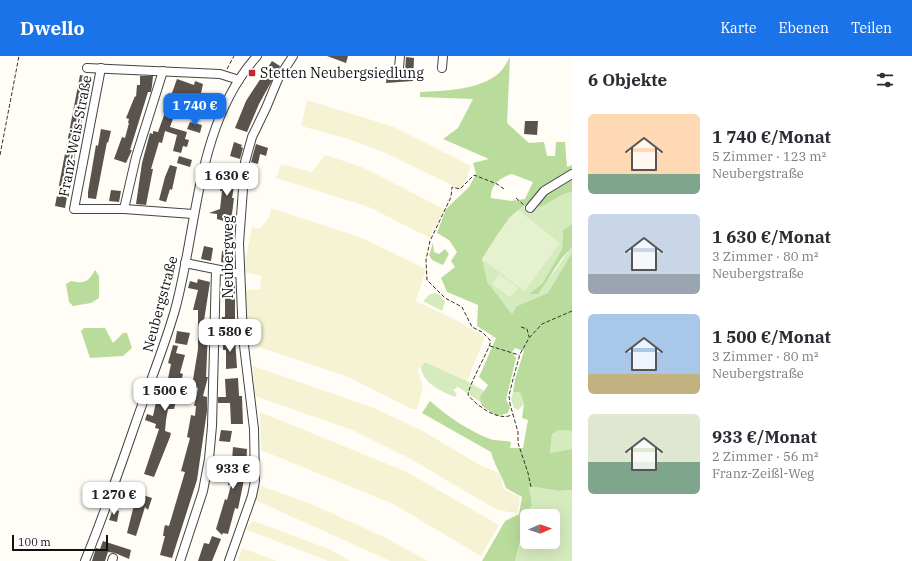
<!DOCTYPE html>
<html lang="de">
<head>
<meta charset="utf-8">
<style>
  :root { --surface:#fff; --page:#f2f2f3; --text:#2b2b33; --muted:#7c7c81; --accent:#1a73e8 }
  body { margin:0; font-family:"IBM Plex Serif",serif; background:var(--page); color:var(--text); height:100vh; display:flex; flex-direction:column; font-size:15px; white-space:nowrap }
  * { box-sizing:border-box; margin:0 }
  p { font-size:13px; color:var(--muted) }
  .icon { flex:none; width:22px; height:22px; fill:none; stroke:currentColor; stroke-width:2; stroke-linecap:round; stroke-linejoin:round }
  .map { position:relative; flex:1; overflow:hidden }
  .sheet { display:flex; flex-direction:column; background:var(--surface); width:340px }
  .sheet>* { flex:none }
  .needle { width:26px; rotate:88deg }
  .fabs { position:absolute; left:520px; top:453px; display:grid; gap:8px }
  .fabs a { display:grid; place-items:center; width:40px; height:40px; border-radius:6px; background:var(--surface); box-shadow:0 4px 16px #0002; font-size:20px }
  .scale { position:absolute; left:12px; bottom:10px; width:96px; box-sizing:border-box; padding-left:4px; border:2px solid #111; border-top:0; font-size:11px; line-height:14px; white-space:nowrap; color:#111; -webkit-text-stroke:3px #fff; paint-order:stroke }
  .price { position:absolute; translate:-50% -34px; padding:0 9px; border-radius:8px; background:#fff; color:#222; font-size:13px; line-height:26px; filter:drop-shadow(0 1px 2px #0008) }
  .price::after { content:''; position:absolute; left:50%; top:24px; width:12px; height:9px; margin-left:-6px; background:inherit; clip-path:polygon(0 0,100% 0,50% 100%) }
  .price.active { background:var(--accent); color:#fff }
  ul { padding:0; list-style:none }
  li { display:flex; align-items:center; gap:12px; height:100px; padding:0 16px }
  li span { display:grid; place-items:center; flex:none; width:112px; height:80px; border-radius:6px; color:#555 }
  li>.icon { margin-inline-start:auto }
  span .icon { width:48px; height:48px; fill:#fffc; stroke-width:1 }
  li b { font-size:17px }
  h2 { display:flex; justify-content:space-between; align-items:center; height:48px; padding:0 16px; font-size:17px }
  header { display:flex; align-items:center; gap:24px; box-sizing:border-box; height:56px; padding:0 20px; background:var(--accent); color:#fff }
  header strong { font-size:19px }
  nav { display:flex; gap:22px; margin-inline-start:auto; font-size:14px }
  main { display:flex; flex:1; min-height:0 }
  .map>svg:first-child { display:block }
  .farmland { fill:#f6f3d4 }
  .green { fill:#d5ebbd }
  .forest { fill:#b9dc9c; fill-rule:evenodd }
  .pitch { fill:#e6f2cf }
  .building { fill:#5a524d }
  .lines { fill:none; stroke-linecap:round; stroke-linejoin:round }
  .minor-casing { stroke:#444; stroke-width:10 }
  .path { stroke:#333; stroke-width:1; stroke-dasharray:4 2; stroke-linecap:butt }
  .minor { stroke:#fff; stroke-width:8 }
  .poi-dot { fill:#c4262e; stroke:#fff; stroke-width:1.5 }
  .labels { text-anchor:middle; stroke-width:4; stroke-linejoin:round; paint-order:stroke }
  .poi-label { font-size:14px; fill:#111; stroke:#fff; text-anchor:start }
  .street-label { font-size:14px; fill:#111; stroke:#fff }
</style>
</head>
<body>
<header>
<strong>Dwello</strong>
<nav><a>Karte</a><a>Ebenen</a><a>Teilen</a></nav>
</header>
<main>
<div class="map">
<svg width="572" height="505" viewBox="0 0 572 505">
  <rect width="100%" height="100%" fill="#fffdf5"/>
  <g class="farmland">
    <polygon points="307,44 394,71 471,110 462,134 381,95 348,83 301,70"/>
    <polygon points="325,99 362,111 444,153 430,182 369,151 276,122 281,108 312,116"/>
    <polygon points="271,152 362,182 426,213 416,245 458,265 485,281 467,325 425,306 418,314 423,331 417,353 412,353 348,321 247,287 245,234 260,233 261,220 243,216 252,171 260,173 269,161"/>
    <polygon points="253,310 374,352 421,374 478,408 501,418 503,433 520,441 517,457 497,454 409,402 352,374 255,340"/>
    <polygon points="260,356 407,416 499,469 481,500 393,448 261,394"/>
    <polygon points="259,429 311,448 382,480 428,505 390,505 255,444"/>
    <polygon points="253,465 329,493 350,505 328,505 245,473"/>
    <polygon points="242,492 277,505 238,505"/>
  </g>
  <g class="green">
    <path d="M572 136V168L563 174 562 193 542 228C554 220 561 203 572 191V197L549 237 517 250 512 258 486 226 482 203 518 153 527 148 541 151 564 138Z"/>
    <polygon points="436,237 440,239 445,246 442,255 423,245 430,238"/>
    <path d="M425 306 467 325 484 335 480 341 482 347 458 331 453 334 457 338 455 341C441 335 423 328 421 311Z"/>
    <polygon points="513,336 520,336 524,348 518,354 514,352 511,343"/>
    <polygon points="559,374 572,375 572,393 550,397 552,378"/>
    <polygon points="529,430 559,435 572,434 572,505 515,505 527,465 527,486 553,486 553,460 529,460 532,449"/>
  </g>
  <g class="forest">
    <path d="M510 1 507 67 529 87 544 86 547 100H555L556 86H565L567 111 572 109V136L564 138 541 151 527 148C507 160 495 184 482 203L487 226 512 258 517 250 548 237 572 197V375L559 374 552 378 550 397 572 393V434L559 435 529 430 532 449 527 460 515 505H482L505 465 519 458 522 441 506 432C502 419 494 409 491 396L422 357 430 345C447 360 469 375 490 383 495 385 504 384 511 386L510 392H523L528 364 522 362 524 348 520 336H513L515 323 524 295 515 292 512 296 516 302 506 344 510 351 508 357 497 360 482 350 480 341 488 329 479 321 496 282 477 270 478 249 447 236 441 222 455 211 451 205 457 196 449 184 437 177 446 153 469 131 476 118 473 107 489 103 443 83 458 72 473 43 420 41V36C443 35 482 34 500 16 504 12 507 6 510 1ZM512 118 533 126 525 143 511 145 491 142C490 129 501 121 512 118Z"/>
    <polygon points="572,168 572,191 562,202 538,238 529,238 542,228 562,193 563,174"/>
    <polygon points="433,187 434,196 439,198 445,193 449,198 443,209 432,204 429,199"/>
    <path d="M95 214 99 220V242L91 247 73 250 69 246 66 228 71 225C85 228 88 226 95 214Z"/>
    <polygon points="84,272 105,272 113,287 123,277 127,277 132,292 123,300 90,302 81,275"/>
  </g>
  <g class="pitch">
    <polygon points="518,154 560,187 524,235 482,203 509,162"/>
    <polygon points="499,218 518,232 510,241 492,228"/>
  </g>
  <g class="building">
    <polygon points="327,0 348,0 346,7"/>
    <polygon points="406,1 414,2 413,25 386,27 387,17 401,18 405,16"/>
    <polygon points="272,5 280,10 259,48 247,76 235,72 246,45"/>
    <polygon points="80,19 90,21 65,152 55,150"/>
    <polygon points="140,20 153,20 152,30 151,36 148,36 130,94 132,94 126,107 114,103 122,81 125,82 129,67 128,67 129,63 126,62 135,40 136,41 137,29 140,29"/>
    <polygon points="177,23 194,29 195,25 203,28 198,51 191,63 175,57 170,71 187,76 185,83 189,84 187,91 183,90 181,97 173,95 177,79 165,75 162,87 159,86 151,113 153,113 146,149 136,148 142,107 150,77 153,78 153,75 158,76"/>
    <polygon points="525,65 538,65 537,79 524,78"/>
    <polygon points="190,66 202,69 200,77 187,73"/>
    <polygon points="101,73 111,75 108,87 107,86 96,143 88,142 88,136 96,89 98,90"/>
    <polygon points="234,86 242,89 241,91 243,92 240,103 230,100"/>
    <polygon points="256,88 268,92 266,100 260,98 258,108 251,106"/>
    <polygon points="179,100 192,104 190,111 177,107"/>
    <polygon points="170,109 177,111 172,134 170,133 166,146 159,144 165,121"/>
    <polygon points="226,111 237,113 232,142 234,142 232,158 235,158 234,168 217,163 217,158 209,157 220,153 222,135 220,135 221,130 217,130 218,124 223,125"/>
    <polygon points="111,134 121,135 119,146 109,145"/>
    <polygon points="204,190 213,192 211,205 201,203"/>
    <polygon points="222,195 234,199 233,208 221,206"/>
    <polygon points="198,223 210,226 203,271 205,271 205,276 208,276 206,321 208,321 203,340 207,341 207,355 197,424 172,502 160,499 165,480 163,480 164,473 165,469 169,470 185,416 181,415 190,382 187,381 190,365 191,359 195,360 196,350 194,350 198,332 192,330 198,293 198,254 193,254 198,234 188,232 190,225 197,227"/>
    <polygon points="225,230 235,230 235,268 222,268 222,261 225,261"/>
    <polygon points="177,275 190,277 187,289 175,287"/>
    <polygon points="223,282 235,282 237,312 226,313 226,294 223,294"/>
    <polygon points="173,289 178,290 176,297 185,299 180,317 183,318 174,353 168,353 166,364 165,375 171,377 170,381 154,421 144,418 159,373 155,372 156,368 145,364 147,358 153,360 156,346 163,347 171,308 168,307"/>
    <polygon points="238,322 239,340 242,340 243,368 231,368 230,347 218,347 218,341 226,341 225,323"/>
    <polygon points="221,374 232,375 230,386 219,385"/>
    <polygon points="233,391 247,393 246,414 238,453 235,452 228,478 223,477 222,479 216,473 225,443 227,444 231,429 228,429 233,404 232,404"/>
    <polygon points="137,437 152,442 148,454 145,451 136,480 127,477"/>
    <polygon points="113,453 119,455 117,466 109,464"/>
    <polygon points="212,480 221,483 212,505 198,505 204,487 209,488"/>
    <polygon points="103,485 131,494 129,503 115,497 108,496 105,505 92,505 96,492 100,493"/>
  </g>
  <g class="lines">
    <defs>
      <g id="minor">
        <polyline points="87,12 220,18 239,24"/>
        <polyline points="101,12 74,153 124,153 193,158"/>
        <polyline points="399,12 400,0"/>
        <polyline points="442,12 443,0"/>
        <polyline points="530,152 544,135 572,118"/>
        <polyline points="124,153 136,101 163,15"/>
        <polyline points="185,207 240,218"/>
        <path d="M85 505C104 459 120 412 136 366 149 328 164 292 175 254 198 170 196 68 257 0"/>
        <polyline points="112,505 113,502"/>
        <polyline points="180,505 203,435 209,403 212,370 216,214"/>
        <polyline points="229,505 252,440 255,425 254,373 243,281 239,187 245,106 252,81 266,52 278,23 293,0"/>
      </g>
    </defs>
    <use href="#minor" class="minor-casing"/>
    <g class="path">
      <polyline points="227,13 234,0"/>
      <polyline points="0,99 19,0"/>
      <path d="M504 133 497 128 474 119 460 133 452 131 451 141 430 185 426 204 427 224 445 242 462 251 472 271 482 276 490 284V288C486 299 468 331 468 339 477 350 500 367 513 358"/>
      <polyline points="516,142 524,149"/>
      <polyline points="521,271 527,273 529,281"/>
      <polyline points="490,290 519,299"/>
      <polyline points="531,431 528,417 518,387 518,376 510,348 509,340 512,327 520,298 529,282 542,268 572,255"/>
    </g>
    <use href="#minor" class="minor"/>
  </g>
  <rect class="poi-dot" x="248" y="13" width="8" height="8" rx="2"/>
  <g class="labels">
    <g class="poi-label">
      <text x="260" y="22">Stetten Neubergsiedlung</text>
    </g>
    <g class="street-label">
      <text transform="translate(75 80) rotate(-79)" y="5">Franz-Weis-Straße</text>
      <text transform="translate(228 201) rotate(-90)" y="5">Neubergweg</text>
      <text transform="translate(160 248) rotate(-75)" y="5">Neubergstraße</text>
    </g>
  </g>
</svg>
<div class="fabs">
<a><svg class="needle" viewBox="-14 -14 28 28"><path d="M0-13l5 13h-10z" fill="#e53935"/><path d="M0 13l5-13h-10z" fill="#7c7c81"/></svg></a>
</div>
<div class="scale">100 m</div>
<b class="price active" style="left:195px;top:71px">1 740 €</b>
<b class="price" style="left:227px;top:141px">1 630 €</b>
<b class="price" style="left:230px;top:297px">1 580 €</b>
<b class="price" style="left:165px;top:356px">1 500 €</b>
<b class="price" style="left:233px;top:434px">933 €</b>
<b class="price" style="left:114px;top:460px">1 270 €</b>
</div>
<section class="sheet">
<h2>6 Objekte<svg class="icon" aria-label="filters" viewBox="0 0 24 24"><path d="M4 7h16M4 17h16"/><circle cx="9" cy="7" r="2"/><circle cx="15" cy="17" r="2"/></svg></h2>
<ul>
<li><span style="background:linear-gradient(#ffd9b3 75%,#7fa58c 0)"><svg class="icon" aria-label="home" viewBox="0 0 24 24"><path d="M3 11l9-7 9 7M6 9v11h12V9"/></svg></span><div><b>1 740 €/Monat</b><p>5 Zimmer · 123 m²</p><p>Neubergstraße</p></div></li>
<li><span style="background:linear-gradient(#c9d6e8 75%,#9aa5b1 0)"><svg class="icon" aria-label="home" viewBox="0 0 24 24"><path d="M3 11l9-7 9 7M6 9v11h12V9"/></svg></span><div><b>1 630 €/Monat</b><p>3 Zimmer · 80 m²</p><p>Neubergstraße</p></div></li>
<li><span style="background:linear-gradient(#a9c7e8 75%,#c2b280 0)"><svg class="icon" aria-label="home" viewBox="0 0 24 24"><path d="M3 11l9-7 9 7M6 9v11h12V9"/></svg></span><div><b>1 500 €/Monat</b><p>3 Zimmer · 80 m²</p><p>Neubergstraße</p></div></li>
<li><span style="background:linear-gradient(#dfe7d0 60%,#7fa58c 0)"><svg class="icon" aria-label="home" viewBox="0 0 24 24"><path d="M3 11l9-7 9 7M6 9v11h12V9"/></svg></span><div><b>933 €/Monat</b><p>2 Zimmer · 56 m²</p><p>Franz-Zeißl-Weg</p></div></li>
</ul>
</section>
</main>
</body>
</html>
